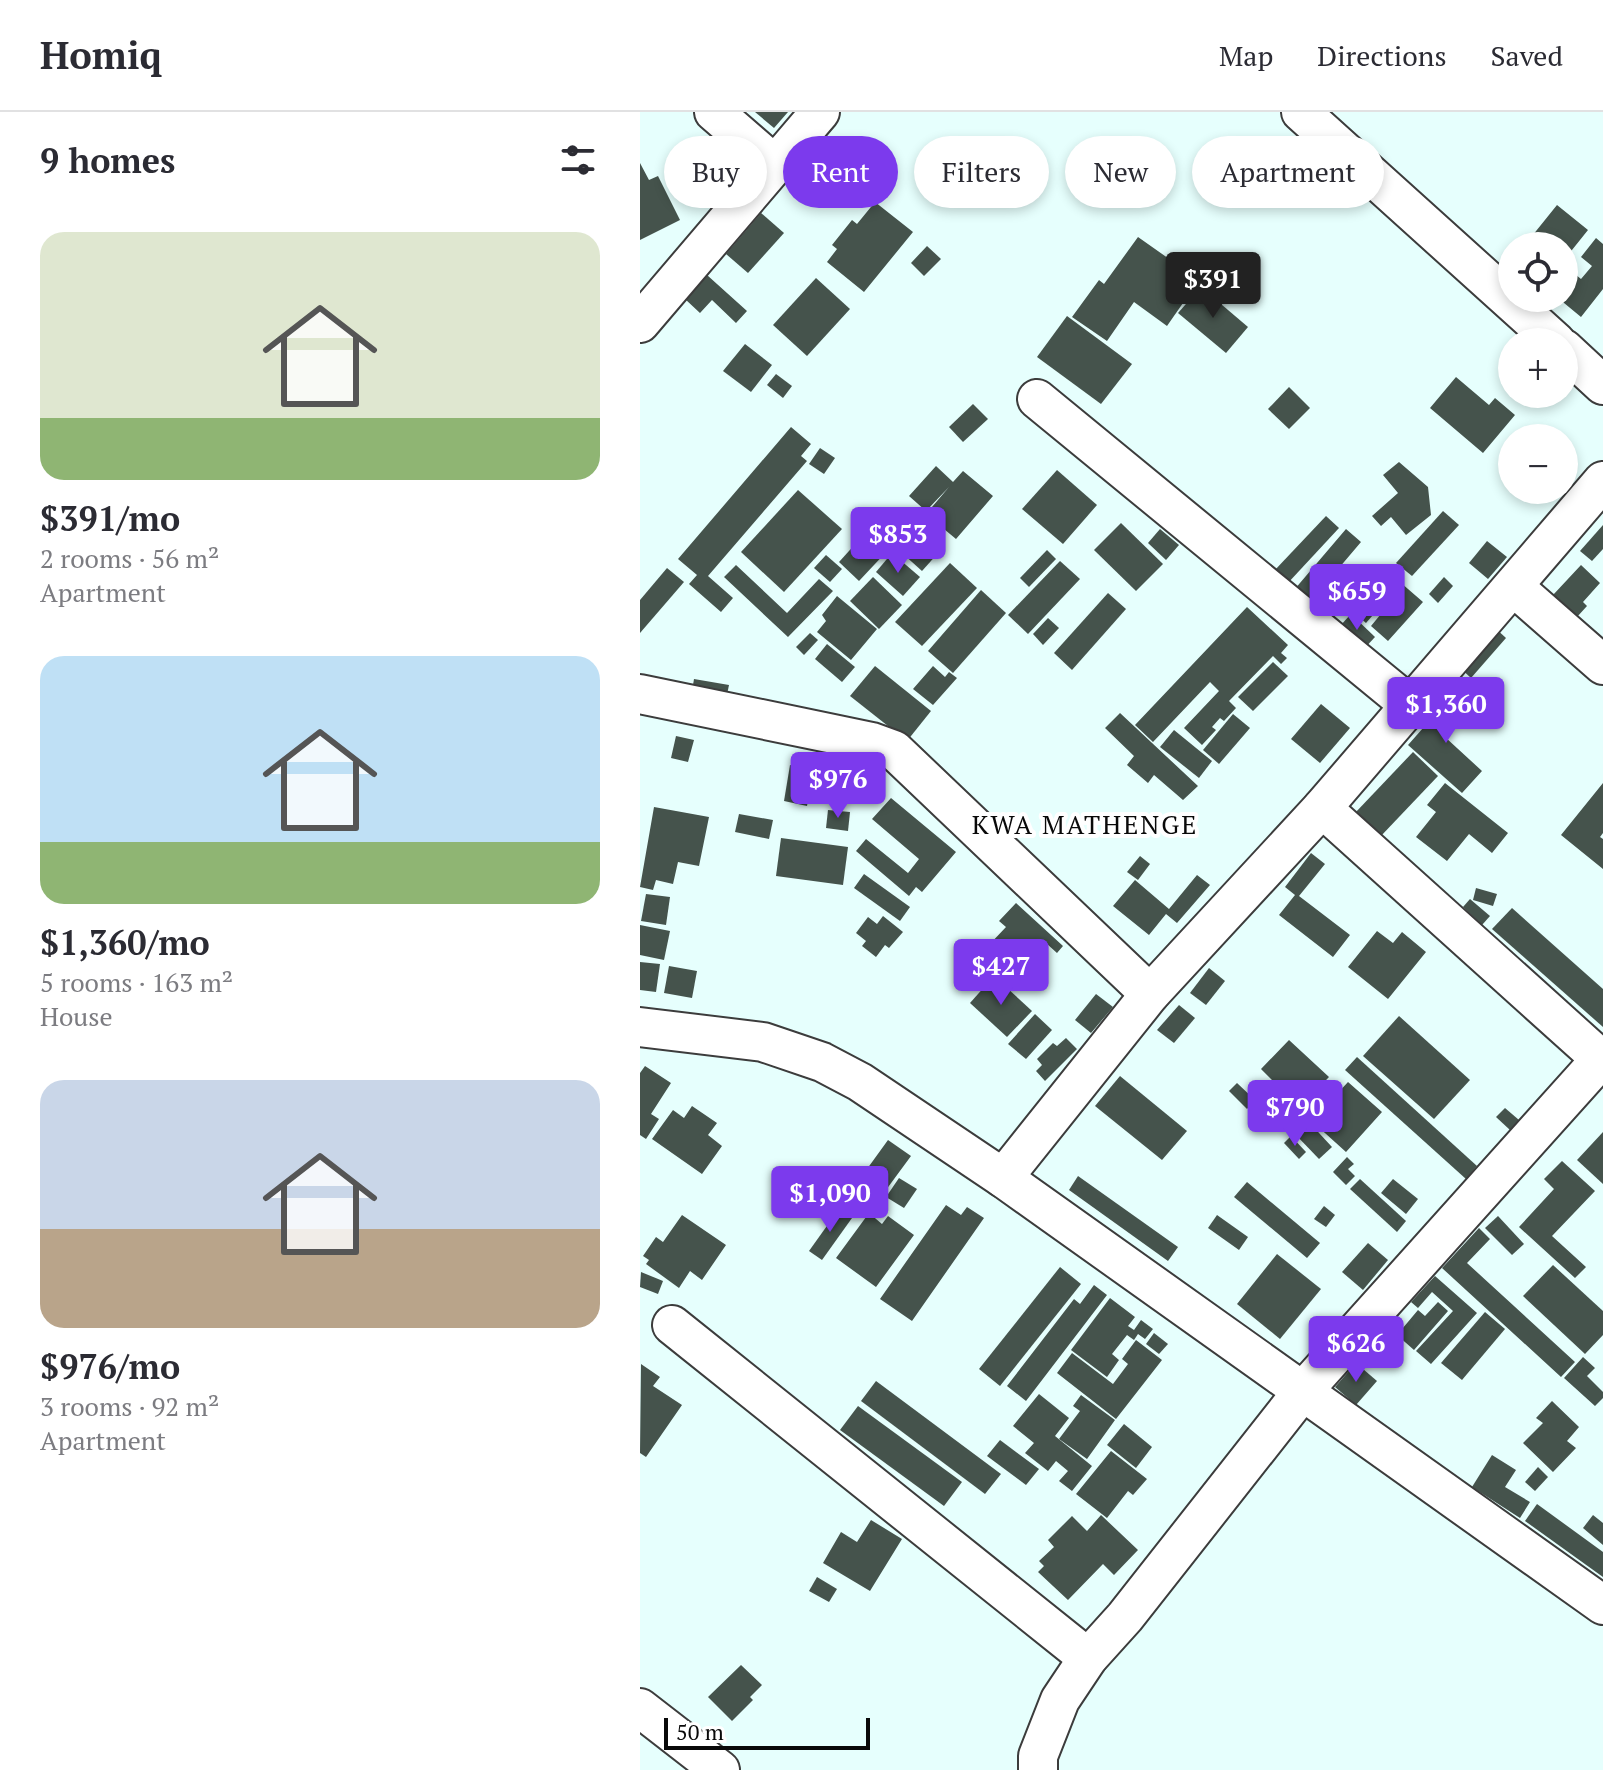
<!DOCTYPE html>
<html lang="en">
<head>
<meta charset="utf-8">
<style>
  :root { --surface:#fff; --page:#f7f7f7; --text:#2b2b33; --muted:#7c7c81; --line:#e1e1e2; --accent:#7c3aed }
  body { margin:0; font-family:"PT Serif",serif; background:var(--page); color:var(--text); height:100vh; display:flex; flex-direction:column; font-size:30px; white-space:nowrap }
  * { box-sizing:border-box; margin:0 }
  p { font-size:26px; color:var(--muted) }
  .icon { flex:none; width:44px; height:44px; fill:none; stroke:currentColor; stroke-width:2; stroke-linecap:round; stroke-linejoin:round }
  .map { position:relative; flex:1; overflow:hidden }
  .panel { display:flex; flex-direction:column; background:var(--surface); width:640px }
  .panel>* { flex:none }
  .guide { position:absolute; left:24px; top:24px; width:760px; height:72px; display:flex; gap:16px }
  .controls { position:absolute; left:858px; top:120px; display:grid; gap:16px }
  .controls a { display:grid; place-items:center; width:80px; height:80px; border-radius:50%; background:var(--surface); box-shadow:0 4px 12px #0003; font-size:40px }
  .scale { position:absolute; left:24px; bottom:20px; width:206px; box-sizing:border-box; padding-left:8px; border:4px solid #090909; border-top:0; font-size:22px; line-height:28px; white-space:nowrap; color:#090909; -webkit-text-stroke:6px #fff; paint-order:stroke }
  .price { position:absolute; translate:-50% -68px; padding:0 18px; border-radius:8px; background:var(--accent); color:#fff; font-size:26px; line-height:52px; filter:drop-shadow(0 2px 4px #0008) }
  .price::after { content:''; position:absolute; left:50%; top:48px; width:24px; height:18px; margin-left:-12px; background:inherit; clip-path:polygon(0 0,100% 0,50% 100%) }
  .price.current { background:#222; color:#fff }
  ul { padding:0; list-style:none }
  li { display:grid; align-content:center; gap:16px; height:424px; padding:0 40px }
  li span { display:grid; place-items:center; height:248px; border-radius:24px; color:#555 }
  li>.icon { margin-inline-start:auto }
  span .icon { width:144px; height:144px; fill:#fffc; stroke-width:1 }
  li b { font-size:34px }
  h2 { display:flex; justify-content:space-between; align-items:center; height:96px; padding:0 40px; font-size:34px }
  .chip { padding:0 28px; border-radius:36px; background:var(--surface); box-shadow:0 4px 12px #0003; font-size:28px; line-height:72px }
  .chip.current { background:var(--accent); color:#fff }
  header { display:flex; align-items:center; gap:48px; box-sizing:border-box; height:112px; padding:0 40px; background:var(--surface); border-bottom:2px solid var(--line) }
  header strong { font-size:38px }
  nav { display:flex; gap:44px; margin-inline-start:auto; font-size:28px }
  main { display:flex; flex:1; min-height:0 }
  .map>svg:first-child { display:block }
  .building { fill:#45534c }
  .lines { fill:none; stroke-linecap:round; stroke-linejoin:round }
  .minor-casing { stroke:#3c3c3c; stroke-width:42 }
  .minor { stroke:#fff; stroke-width:38 }
  .labels { text-anchor:middle; stroke-width:8; stroke-linejoin:round; paint-order:stroke }
  .quarter-label { font-size:26px; letter-spacing:2px; fill:#090909; stroke:#fff }
</style>
</head>
<body>
<header>
<strong>Homiq</strong>
<nav><a>Map</a><a>Directions</a><a>Saved</a></nav>
</header>
<main>
<section class="panel">
<h2>9 homes<svg class="icon" aria-label="filters" viewBox="0 0 24 24"><path d="M4 7h16M4 17h16"/><circle cx="9" cy="7" r="2"/><circle cx="15" cy="17" r="2"/></svg></h2>
<ul>
<li><span style="background:linear-gradient(#dfe7d0 75%,#8fb573 0)"><svg class="icon" aria-label="home" viewBox="0 0 24 24"><path d="M3 11l9-7 9 7M6 9v11h12V9"/></svg></span><div><b>$391/mo</b><p>2 rooms · 56 m²</p><p>Apartment</p></div></li>
<li><span style="background:linear-gradient(#bfe0f5 75%,#8fb573 0)"><svg class="icon" aria-label="home" viewBox="0 0 24 24"><path d="M3 11l9-7 9 7M6 9v11h12V9"/></svg></span><div><b>$1,360/mo</b><p>5 rooms · 163 m²</p><p>House</p></div></li>
<li><span style="background:linear-gradient(#c9d6e8 60%,#b9a48a 0)"><svg class="icon" aria-label="home" viewBox="0 0 24 24"><path d="M3 11l9-7 9 7M6 9v11h12V9"/></svg></span><div><b>$976/mo</b><p>3 rooms · 92 m²</p><p>Apartment</p></div></li>
</ul>
</section>
<div class="map">
<svg width="963" height="1658" viewBox="0 0 963 1658">
  <rect width="100%" height="100%" fill="#e6fffd"/>
  <g class="building">
    <polygon points="115,0 148,0 134,16"/>
    <polygon points="0,51 9,68 18,64 40,108 0,128"/>
    <polygon points="235,90 273,120 224,180 187,150 197,137 192,133 212,108 217,112"/>
    <polygon points="917,93 948,118 924,148 924,134 884,134"/>
    <polygon points="121,101 144,121 108,161 86,142"/>
    <polygon points="498,125 559,168 527,214 494,190 467,229 432,205 459,168 464,172"/>
    <polygon points="956,126 963,132 963,177 941,205 918,186 924,186 924,153 941,167 952,154 941,145"/>
    <polygon points="287,134 301,147 284,164 271,151"/>
    <polygon points="67,163 107,199 96,211 72,188 60,201 45,187"/>
    <polygon points="176,166 210,197 167,244 133,213"/>
    <polygon points="561,175 608,215 586,241 538,201"/>
    <polygon points="427,204 492,252 461,292 397,245"/>
    <polygon points="105,232 132,253 111,280 83,259"/>
    <polygon points="136,262 152,274 143,286 127,273"/>
    <polygon points="816,265 849,293 855,286 875,303 843,341 790,296"/>
    <polygon points="649,275 670,296 649,317 628,297"/>
    <polygon points="333,292 348,307 323,330 309,315"/>
    <polygon points="151,315 171,332 161,344 167,349 68,464 93,486 81,500 49,472 57,463 38,447"/>
    <polygon points="180,336 195,346 184,362 169,352"/>
    <polygon points="759,350 788,375 791,403 766,423 751,405 741,414 732,404 758,381 743,363"/>
    <polygon points="296,354 313,370 323,359 353,384 316,427 286,402 309,375 286,399 269,384"/>
    <polygon points="417,358 457,393 423,432 382,397"/>
    <polygon points="158,378 202,417 144,480 101,440"/>
    <polygon points="249,395 299,440 282,459 232,414"/>
    <polygon points="803,399 819,413 772,464 756,451"/>
    <polygon points="686,404 699,416 647,472 634,459"/>
    <polygon points="481,411 523,452 496,479 454,438"/>
    <polygon points="963,413 963,437 952,449 940,439"/>
    <polygon points="520,417 539,433 526,448 508,431"/>
    <polygon points="706,417 721,430 693,463 707,475 683,503 654,478"/>
    <polygon points="228,418 249,437 219,469 199,450"/>
    <polygon points="847,429 867,445 848,467 829,451"/>
    <polygon points="407,438 416,447 389,475 380,466"/>
    <polygon points="252,441 280,465 263,484 236,460"/>
    <polygon points="186,443 202,457 190,470 174,456"/>
    <polygon points="420,449 440,467 388,522 368,503"/>
    <polygon points="310,451 337,476 282,534 255,510"/>
    <polygon points="96,453 147,501 179,467 193,479 148,525 84,465"/>
    <polygon points="941,453 960,471 943,490 947,494 937,505 913,483"/>
    <polygon points="27,456 44,470 0,521 0,488"/>
    <polygon points="753,464 783,490 748,529 731,514 750,491 746,488 726,511 718,504"/>
    <polygon points="233,465 262,493 239,517 210,489"/>
    <polygon points="804,465 813,474 798,491 789,482"/>
    <polygon points="341,478 366,501 313,561 288,539"/>
    <polygon points="468,481 486,497 432,558 414,541"/>
    <polygon points="197,484 237,517 211,548 177,520 186,509 182,503"/>
    <polygon points="607,495 648,533 641,541 647,546 641,552 633,544 589,589 596,596 584,609 580,606 572,615 576,618 562,633 544,616 579,579 570,570 513,630 495,613"/>
    <polygon points="711,502 735,525 723,538 699,515"/>
    <polygon points="408,506 419,516 403,533 393,522"/>
    <polygon points="854,515 866,526 831,566 819,555"/>
    <polygon points="170,521 178,528 164,543 156,535"/>
    <polygon points="187,532 215,555 202,570 175,547"/>
    <polygon points="633,550 648,564 613,599 598,585"/>
    <polygon points="235,554 291,599 267,629 210,584"/>
    <polygon points="293,554 305,565 309,560 317,566 293,593 273,577"/>
    <polygon points="54,567 89,573 85,592 51,585"/>
    <polygon points="815,580 832,595 805,625 842,659 822,681 768,633"/>
    <polygon points="681,592 710,616 680,651 651,627"/>
    <polygon points="480,601 558,674 543,688 514,663 508,671 487,653 494,644 465,616"/>
    <polygon points="593,602 610,616 579,652 563,638"/>
    <polygon points="534,618 572,649 559,666 520,635"/>
    <polygon points="36,624 54,628 48,650 31,646"/>
    <polygon points="773,640 798,664 740,725 715,701"/>
    <polygon points="150,653 174,658 167,694 144,689"/>
    <polygon points="805,671 868,721 852,741 829,722 807,749 776,725 796,700 787,693"/>
    <polygon points="963,671 963,721 960,725 963,727 963,757 921,723"/>
    <polygon points="251,686 316,740 282,780 276,775 269,784 216,739 226,727 268,761 279,747 232,707"/>
    <polygon points="14,695 69,705 59,754 38,750 33,772 16,768 13,778 0,775"/>
    <polygon points="188,698 210,700 208,719 186,716"/>
    <polygon points="99,702 133,708 129,727 95,720"/>
    <polygon points="141,726 208,735 203,773 136,764"/>
    <polygon points="671,741 685,752 659,784 710,823 693,845 639,803 655,783 645,775"/>
    <polygon points="500,744 510,752 498,768 487,760"/>
    <polygon points="224,762 270,795 260,809 214,776"/>
    <polygon points="557,763 570,773 537,811 526,802 509,823 473,794 495,768 529,797"/>
    <polygon points="836,776 857,782 853,794 833,788"/>
    <polygon points="6,782 30,785 26,813 1,809"/>
    <polygon points="830,787 850,804 842,813 823,795"/>
    <polygon points="376,791 423,834 417,841 407,832 379,862 348,834 366,815 359,809"/>
    <polygon points="872,796 963,877 963,915 852,817"/>
    <polygon points="243,804 263,820 249,836 245,833 236,845 222,834 226,829 216,821 228,805 237,812"/>
    <polygon points="0,813 30,819 24,848 0,843"/>
    <polygon points="737,819 753,831 762,820 786,840 748,887 708,855"/>
    <polygon points="0,850 20,852 16,880 0,878"/>
    <polygon points="29,854 57,859 52,886 24,881"/>
    <polygon points="569,856 585,869 566,893 550,881"/>
    <polygon points="354,864 392,899 367,925 330,891"/>
    <polygon points="456,882 473,895 451,921 435,908"/>
    <polygon points="539,893 555,906 534,931 517,918"/>
    <polygon points="395,902 412,918 386,947 368,932"/>
    <polygon points="759,904 830,968 794,1007 723,944"/>
    <polygon points="426,926 437,937 405,969 396,959 402,953 397,947 413,931 417,934"/>
    <polygon points="649,928 689,965 661,994 651,986 644,993 630,979 636,972 621,957"/>
    <polygon points="717,945 837,1054 826,1067 705,958"/>
    <polygon points="5,954 31,971 11,1002 19,1007 6,1027 0,1023 0,961"/>
    <polygon points="480,964 547,1019 522,1048 455,994"/>
    <polygon points="708,970 742,1000 706,1040 675,1012 685,1001 675,992 689,977 696,983"/>
    <polygon points="597,971 615,988 607,997 589,979"/>
    <polygon points="52,994 77,1011 68,1023 82,1034 62,1062 12,1027 33,998 44,1006"/>
    <polygon points="865,996 879,1008 870,1018 856,1005"/>
    <polygon points="667,1008 692,1035 679,1047 654,1021"/>
    <polygon points="963,1020 963,1072 937,1048"/>
    <polygon points="651,1024 666,1040 659,1047 644,1031"/>
    <polygon points="248,1028 271,1044 229,1101 215,1091 223,1081 214,1075"/>
    <polygon points="707,1045 714,1052 708,1057 715,1064 706,1073 693,1060"/>
    <polygon points="922,1049 955,1079 912,1124 946,1155 935,1166 879,1115 914,1077 904,1067"/>
    <polygon points="438,1064 538,1135 528,1149 429,1078"/>
    <polygon points="259,1066 277,1077 264,1096 246,1085"/>
    <polygon points="720,1067 766,1109 757,1120 710,1077"/>
    <polygon points="753,1067 778,1087 766,1102 741,1081"/>
    <polygon points="607,1070 680,1131 667,1146 594,1085"/>
    <polygon points="306,1093 321,1103 327,1095 344,1106 272,1209 240,1187"/>
    <polygon points="684,1094 695,1103 686,1115 674,1107"/>
    <polygon points="199,1097 212,1106 182,1148 169,1139"/>
    <polygon points="229,1101 242,1112 248,1104 274,1123 236,1175 196,1146"/>
    <polygon points="42,1103 86,1133 62,1168 50,1159 39,1176 6,1152 9,1148 3,1144 16,1125 23,1130"/>
    <polygon points="577,1103 608,1125 599,1138 568,1116"/>
    <polygon points="858,1104 884,1132 872,1143 845,1116"/>
    <polygon points="839,1116 850,1127 827,1151 935,1250 921,1265 802,1156"/>
    <polygon points="728,1131 748,1148 723,1178 702,1160"/>
    <polygon points="637,1142 681,1177 640,1227 597,1192"/>
    <polygon points="913,1153 963,1199 963,1223 945,1242 883,1184"/>
    <polygon points="420,1155 441,1172 360,1274 339,1257"/>
    <polygon points="1,1160 23,1169 18,1182 0,1175"/>
    <polygon points="795,1164 837,1201 791,1252 776,1239 813,1199 792,1180 778,1196 771,1190"/>
    <polygon points="454,1173 467,1183 386,1289 367,1274 434,1187 440,1192"/>
    <polygon points="470,1186 495,1205 488,1214 494,1218 501,1208 513,1217 505,1227 498,1222 494,1228 487,1223 472,1242 479,1248 467,1265 431,1238"/>
    <polygon points="798,1190 808,1199 774,1238 757,1223 778,1198 785,1204"/>
    <polygon points="845,1200 865,1217 822,1268 801,1251"/>
    <polygon points="514,1221 528,1232 519,1242 506,1232"/>
    <polygon points="496,1228 522,1248 476,1307 417,1261 432,1241 473,1272 488,1252 482,1247"/>
    <polygon points="943,1245 955,1256 947,1264 963,1280 963,1286 955,1294 924,1266"/>
    <polygon points="716,1251 737,1269 716,1293 695,1275"/>
    <polygon points="1,1252 20,1265 13,1274 42,1293 6,1345 0,1341"/>
    <polygon points="236,1269 361,1362 345,1382 221,1289"/>
    <polygon points="399,1282 429,1306 415,1324 452,1354 432,1379 419,1369 428,1359 416,1349 408,1359 385,1341 394,1331 373,1314"/>
    <polygon points="441,1283 475,1308 447,1347 419,1327 440,1299 433,1294"/>
    <polygon points="912,1289 939,1315 927,1329 936,1336 913,1360 883,1331 903,1311 896,1306"/>
    <polygon points="218,1294 322,1370 304,1394 200,1318"/>
    <polygon points="484,1312 512,1335 496,1356 467,1333"/>
    <polygon points="360,1328 399,1357 386,1373 347,1344"/>
    <polygon points="471,1339 507,1367 493,1383 488,1379 467,1406 436,1382"/>
    <polygon points="852,1343 876,1358 865,1375 890,1390 880,1406 832,1375"/>
    <polygon points="898,1355 908,1365 895,1379 885,1370"/>
    <polygon points="897,1392 963,1440 963,1465 885,1409"/>
    <polygon points="461,1403 498,1438 474,1463 463,1452 428,1488 398,1460 404,1454 399,1449 414,1435 408,1428 432,1404 447,1419"/>
    <polygon points="953,1403 963,1411 963,1433 943,1416"/>
    <polygon points="231,1408 262,1427 230,1479 183,1451 201,1420 217,1430"/>
    <polygon points="177,1465 197,1477 189,1490 169,1479"/>
    <polygon points="101,1553 122,1573 110,1585 113,1588 92,1609 68,1585"/>
  </g>
  <g class="lines">
    <defs>
      <g id="minor">
        <polyline points="74,0 134,52"/>
        <polyline points="661,0 916,230"/>
        <polyline points="0,211 180,0"/>
        <polyline points="924,237 963,273"/>
        <polyline points="397,287 771,594"/>
        <polyline points="874,475 963,553"/>
        <polyline points="0,582 232,630 254,638 510,882"/>
        <polyline points="682,696 963,949"/>
        <polyline points="0,915 123,930 182,950 220,970 363,1066 963,1493"/>
        <polyline points="363,1066 510,882 682,696 963,369"/>
        <polyline points="32,1213 448,1546"/>
        <polyline points="0,1596 80,1658"/>
        <polyline points="398,1658 398,1644 420,1588 448,1546 485,1505 662,1280 961,947"/>
      </g>
    </defs>
    <use href="#minor" class="minor-casing"/>
    <use href="#minor" class="minor"/>
  </g>
  <g class="labels">
    <g class="quarter-label">
      <text x="445" y="722">KWA MATHENGE</text>
    </g>
  </g>
</svg>
<div class="controls">
<a><svg class="icon" aria-label="locate" viewBox="0 0 24 24"><circle cx="12" cy="12" r="6"/><path d="M12 2v4M12 18v4M2 12h4M18 12h4"/></svg></a>
<a>+</a>
<a>−</a>
</div>
<div class="scale">50 m</div>
<b class="price current" style="left:573px;top:208px">$391</b>
<b class="price" style="left:258px;top:463px">$853</b>
<b class="price" style="left:717px;top:520px">$659</b>
<b class="price" style="left:806px;top:633px">$1,360</b>
<b class="price" style="left:198px;top:708px">$976</b>
<b class="price" style="left:361px;top:895px">$427</b>
<b class="price" style="left:655px;top:1036px">$790</b>
<b class="price" style="left:190px;top:1122px">$1,090</b>
<b class="price" style="left:716px;top:1272px">$626</b>
<div class="guide">
<a class="chip">Buy</a>
<a class="chip current">Rent</a>
<a class="chip">Filters</a>
<a class="chip">New</a>
<a class="chip">Apartment</a>
</div>
</div>
</main>
</body>
</html>
